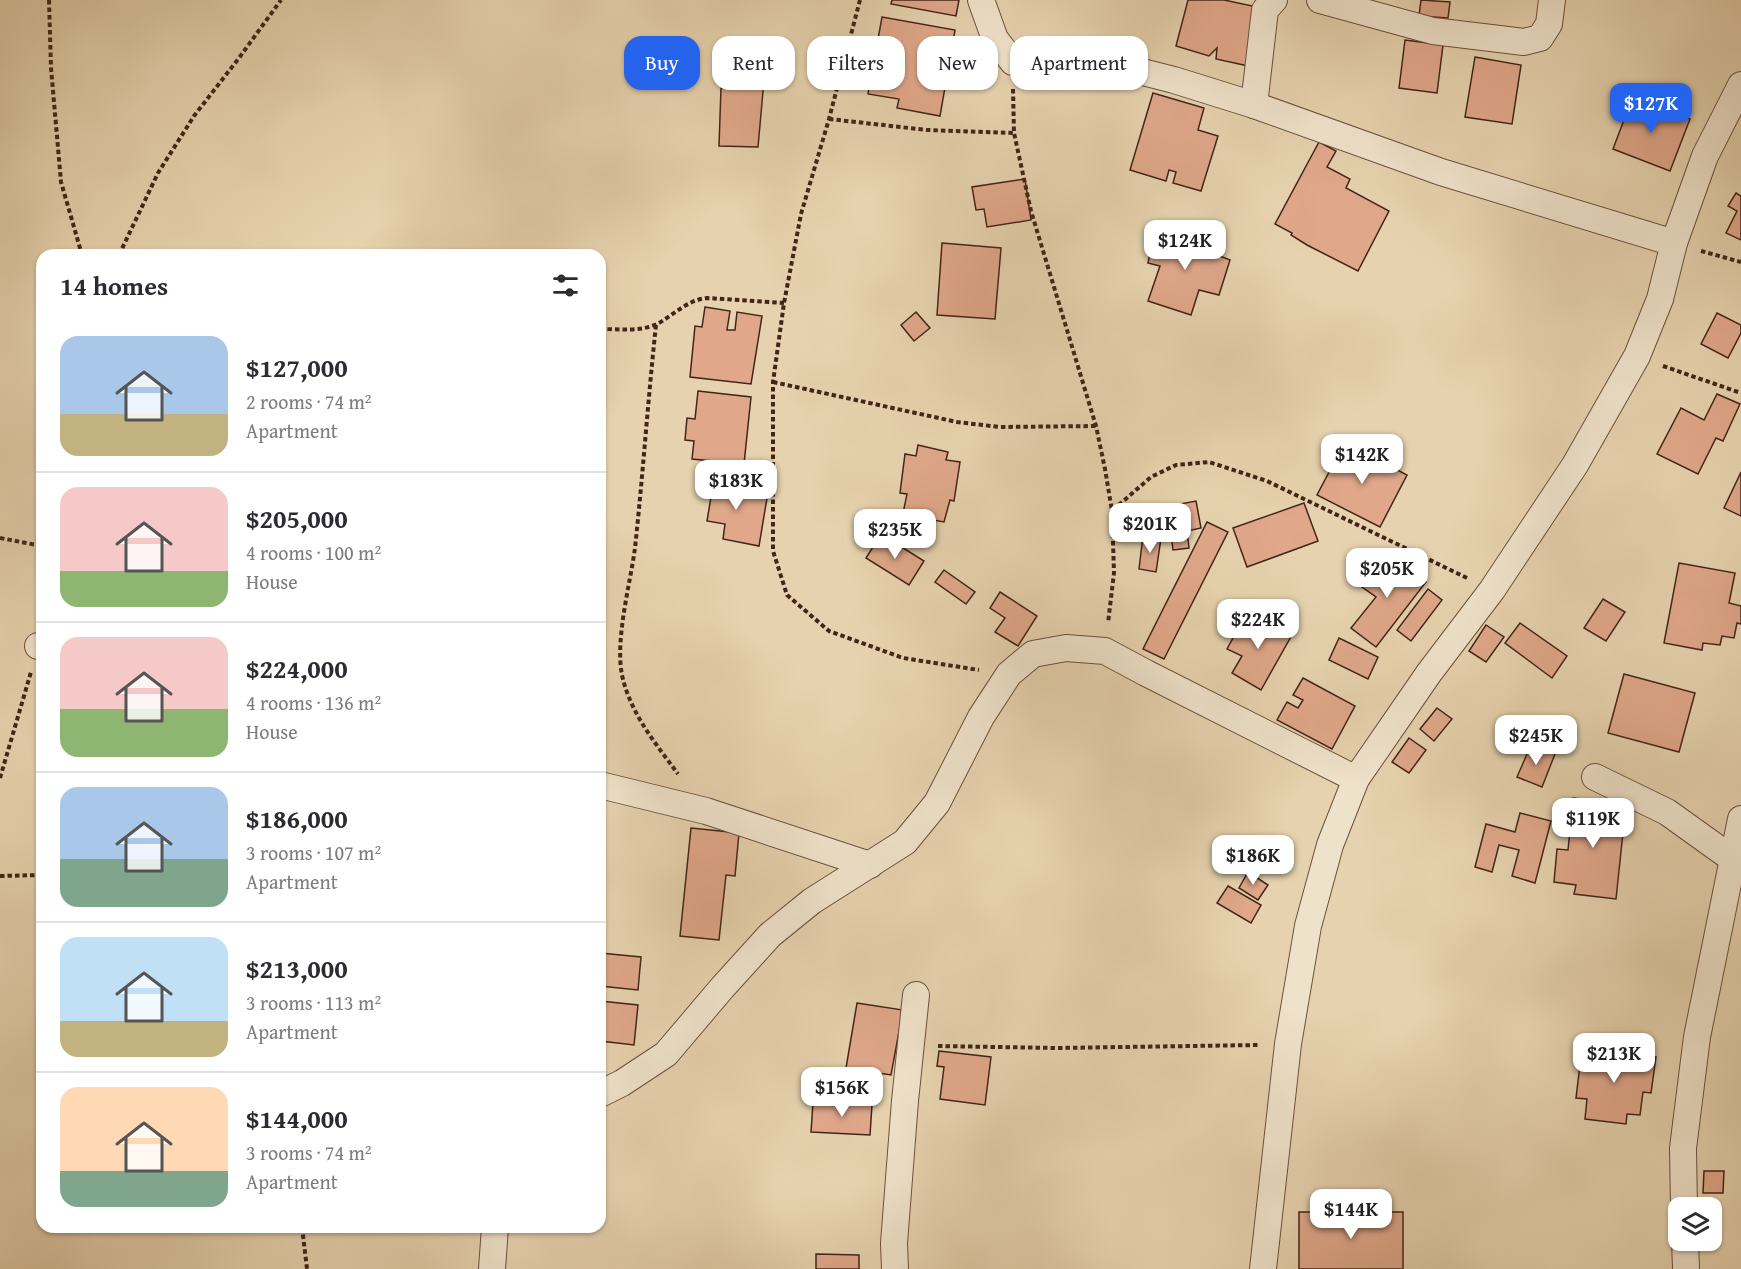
<!DOCTYPE html>
<html lang="en">
<head>
<meta charset="utf-8">
<style>
  :root { --surface:#fff; --page:#f2f2f3; --text:#2b2b33; --muted:#7c7c81; --line:#e1e1e2; --accent:#2563eb }
  body { margin:0; font-family:"Gentium Book Plus",serif; background:var(--page); color:var(--text); height:100vh; display:flex; flex-direction:column; font-size:22px; white-space:nowrap }
  * { box-sizing:border-box; margin:0 }
  p { font-size:20px; color:var(--muted) }
  .icon { flex:none; width:33px; height:33px; fill:none; stroke:currentColor; stroke-width:2; stroke-linecap:round; stroke-linejoin:round }
  .map { position:relative; flex:1; overflow:hidden }
  .sheet { position:absolute; left:36px; top:249px; width:570px; height:984px; display:flex; flex-direction:column; background:var(--surface); border-radius:18px; box-shadow:0 2px 4px #0004 }
  .sheet>* { flex:none }
  .hud { position:absolute; left:624px; top:36px; width:570px; height:54px; display:flex; gap:12px }
  .buttons { position:absolute; left:1668px; top:1197px; display:grid; gap:12px }
  .buttons a { display:grid; place-items:center; width:54px; height:54px; border-radius:12px; background:var(--surface); box-shadow:0 2px 4px #0004; font-size:30px }
  .price { position:absolute; translate:-50% -51px; padding:0 14px; border-radius:12px; background:#fff; color:#222; font-size:20px; line-height:39px; filter:drop-shadow(0 2px 3px #0008) }
  .price::after { content:''; position:absolute; left:50%; top:36px; width:18px; height:14px; margin-left:-9px; background:inherit; clip-path:polygon(0 0,100% 0,50% 100%) }
  .price.on { background:var(--accent); color:#fff }
  ul { padding:0; list-style:none }
  li { display:flex; align-items:center; gap:18px; height:150px; padding:0 24px }
  li+li { border-top:2px solid var(--line) }
  li span { display:grid; place-items:center; flex:none; width:168px; height:120px; border-radius:18px; color:#555 }
  li>.icon { margin-inline-start:auto }
  span .icon { width:72px; height:72px; fill:#fffc; stroke-width:1 }
  li b { font-size:26px }
  h2 { display:flex; justify-content:space-between; align-items:center; height:72px; padding:0 24px; font-size:26px }
  .pill { padding:0 21px; border-radius:18px; background:var(--surface); box-shadow:0 2px 4px #0004; font-size:21px; line-height:54px }
  .pill.on { background:var(--accent); color:#fff }
  .map>svg:first-child { display:block }
  .building { fill:#e0a78a; stroke:#422516; stroke-width:1.5 }
  .lines { fill:none; stroke-linecap:round; stroke-linejoin:round }
  .minor-casing { stroke:#6b503c; stroke-width:28 }
  .path { stroke:#422516; stroke-width:4; stroke-dasharray:4.5 3; stroke-linecap:butt }
  .minor { stroke:#efe2ca; stroke-width:26 }
</style>
</head>
<body>
<div class="map">
<svg width="1741" height="1269" viewBox="0 0 1741 1269">
  <rect width="100%" height="100%" fill="#e6d2ae"/>
  <filter id="stains"><feTurbulence type="fractalNoise" baseFrequency=".00333" numOctaves="4"/><feColorMatrix values="0 0 0 0 .2 0 0 0 0 .09 0 0 0 0 .02 0 0 0 .5 -.17"/></filter>
  <radialGradient id="worn" r=".72"><stop offset=".6" stop-color="#630" stop-opacity="0"/><stop offset="1" stop-color="#630" stop-opacity=".3"/></radialGradient>
  <g class="building">
    <polygon points="892,0 959,0 956,16 891,4"/>
    <polygon points="1188,0 1224,0 1262,8 1253,67 1216,59 1217,48 1209,56 1176,46"/>
    <polygon points="1421,0 1450,2 1448,18 1419,16"/>
    <polygon points="882,17 955,30 940,116 897,108 899,99 868,94 873,65 882,67 887,41 878,39"/>
    <polygon points="1405,40 1443,45 1437,93 1399,88"/>
    <polygon points="1475,57 1521,65 1512,124 1465,117"/>
    <polygon points="741,66 765,69 758,147 719,146 721,88 739,88"/>
    <polygon points="1153,93 1204,108 1198,130 1218,136 1201,191 1173,183 1176,172 1169,170 1166,181 1130,170"/>
    <polygon points="1633,96 1690,119 1670,171 1613,149"/>
    <polygon points="1319,142 1336,151 1327,167 1350,179 1346,188 1389,211 1358,271 1307,245 1291,235 1292,233 1275,224"/>
    <polygon points="1025,179 1031,220 987,227 984,209 976,210 972,187"/>
    <polygon points="1736,193 1741,196 1741,240 1726,233 1737,211 1728,206"/>
    <polygon points="1155,230 1219,245 1217,255 1230,260 1219,295 1199,290 1191,315 1148,301 1160,266 1148,263"/>
    <polygon points="942,243 1001,248 995,319 937,315"/>
    <polygon points="705,307 730,311 727,330 735,330 737,312 762,316 751,384 690,377 695,326 702,327"/>
    <polygon points="916,312 930,328 914,341 901,325"/>
    <polygon points="1717,313 1741,325 1741,333 1728,358 1701,344"/>
    <polygon points="698,391 751,397 744,464 692,459 694,441 685,440 687,418 695,419"/>
    <polygon points="1717,394 1740,404 1723,441 1716,438 1698,474 1657,454 1681,408 1704,420"/>
    <polygon points="1345,442 1407,475 1380,527 1317,495"/>
    <polygon points="918,445 948,452 946,460 960,462 954,501 950,500 944,522 933,520 930,529 901,523 907,494 900,493 905,454 916,456"/>
    <polygon points="1741,472 1741,516 1724,508"/>
    <polygon points="715,473 741,477 737,494 767,498 759,546 723,539 725,524 707,521"/>
    <polygon points="1196,501 1201,528 1187,531 1189,548 1173,550 1171,534 1159,537 1153,509"/>
    <polygon points="1304,503 1318,541 1247,567 1233,528"/>
    <polygon points="1207,522 1228,532 1164,659 1143,649"/>
    <polygon points="881,534 924,561 909,585 866,558"/>
    <polygon points="1143,536 1161,538 1156,572 1139,569"/>
    <polygon points="1389,554 1426,582 1376,647 1351,628 1376,597 1362,587"/>
    <polygon points="1679,563 1735,573 1729,603 1741,606 1741,624 1737,623 1734,638 1722,636 1720,645 1703,643 1702,650 1664,643"/>
    <polygon points="944,570 975,592 966,604 935,582"/>
    <polygon points="1428,589 1442,600 1411,641 1397,630"/>
    <polygon points="1000,592 1037,616 1018,646 995,632 1005,618 990,608"/>
    <polygon points="1603,599 1625,612 1606,641 1584,628"/>
    <polygon points="1245,616 1259,624 1264,617 1293,633 1261,690 1232,673 1242,656 1227,649"/>
    <polygon points="1520,623 1567,656 1552,678 1505,643"/>
    <polygon points="1486,625 1504,637 1486,662 1469,651"/>
    <polygon points="1339,638 1378,657 1368,679 1329,660"/>
    <polygon points="1624,674 1695,693 1679,752 1608,733"/>
    <polygon points="1303,678 1355,706 1332,749 1277,720 1287,702 1298,708 1303,700 1293,695"/>
    <polygon points="1437,708 1452,719 1434,741 1420,729"/>
    <polygon points="1409,738 1426,750 1409,773 1392,762"/>
    <polygon points="1531,745 1555,754 1542,787 1517,777"/>
    <polygon points="1573,798 1626,804 1616,899 1574,894 1576,885 1554,882 1557,849 1568,850"/>
    <polygon points="1520,813 1551,821 1535,883 1512,876 1519,850 1499,845 1492,872 1475,867 1486,824 1515,832"/>
    <polygon points="691,828 739,833 735,876 726,875 719,940 680,936"/>
    <polygon points="1248,872 1268,885 1258,900 1239,888"/>
    <polygon points="1228,886 1261,905 1251,923 1217,903"/>
    <polygon points="600,953 641,957 638,990 600,986"/>
    <polygon points="600,1001 638,1005 634,1045 600,1041"/>
    <polygon points="857,1003 903,1010 891,1075 846,1068"/>
    <polygon points="1582,1048 1656,1057 1651,1093 1643,1092 1640,1115 1627,1114 1626,1124 1585,1119 1587,1099 1576,1098"/>
    <polygon points="939,1051 991,1057 985,1105 940,1099 944,1067 937,1066"/>
    <polygon points="813,1102 872,1105 870,1135 811,1132"/>
    <polygon points="1704,1171 1724,1171 1723,1193 1703,1193"/>
    <rect x="1299" y="1212" width="104" height="57"/>
    <polygon points="816,1254 859,1255 859,1269 816,1269"/>
  </g>
  <g class="lines">
    <defs>
      <g id="minor">
        <polyline points="981,0 995,39 1013,62 1078,59 1119,66 1174,80 1254,105 1441,172 1674,243"/>
        <polyline points="1320,0 1433,31 1524,42 1540,38 1549,24 1552,0"/>
        <polyline points="1254,105 1265,10 1274,0"/>
        <polyline points="38,646 42,647"/>
        <polyline points="1595,777 1667,812 1734,860 1741,869"/>
        <polyline points="600,785 706,811 870,865"/>
        <polyline points="600,1094 622,1083 666,1054 722,988 770,935 812,901 905,842 937,803 981,717 1009,674 1033,654 1066,648 1105,651 1146,673 1356,779"/>
        <polyline points="1684,1208 1683,1148 1697,1037 1741,819"/>
        <polyline points="1685,1240 1686,1269"/>
        <polyline points="492,1269 495,1227"/>
        <polyline points="895,1269 894,1243 905,1101 916,995"/>
        <polyline points="1263,1269 1288,1044 1308,926 1330,845 1356,779 1429,673 1492,590 1575,465 1637,356 1660,299 1674,243 1705,156 1741,85"/>
      </g>
    </defs>
    <use href="#minor" class="minor-casing"/>
    <g class="path">
      <polyline points="49,0 51,68 61,182 82,255"/>
      <polyline points="860,0 829,119 801,214 784,303 773,382 773,551 787,595 829,631 903,658 979,670"/>
      <polyline points="1013,89 1014,133 1031,211 1096,426 1105,469 1112,511 1114,573 1108,623"/>
      <polyline points="829,119 927,130 1014,133"/>
      <polyline points="1701,251 1741,262"/>
      <polyline points="119,255 158,173 194,116 239,58 281,0"/>
      <path d="M656 325C648 399 643 474 635 548 630 585 615 639 622 675 630 713 656 744 678 774"/>
      <path d="M600 329C618 329 640 332 657 324 674 315 687 300 707 298L784 303"/>
      <polyline points="1663,366 1741,393"/>
      <polyline points="773,382 957,422 1000,427 1096,426"/>
      <polyline points="1113,510 1151,477 1176,465 1209,462 1267,481 1467,578"/>
      <polyline points="0,538 42,546"/>
      <polyline points="0,778 31,672"/>
      <polyline points="0,876 42,875"/>
      <polyline points="938,1046 1055,1048 1260,1045"/>
      <polyline points="302,1227 307,1269"/>
    </g>
    <use href="#minor" class="minor"/>
  </g>
  <rect width="100%" height="100%" filter="url(#stains)"/>
  <rect width="100%" height="100%" fill="url(#worn)"/>
</svg>
<div class="buttons">
<a><svg class="icon" aria-label="layers" viewBox="0 0 24 24"><path d="M12 4l9 5-9 5-9-5zM3 14l9 5 9-5"/></svg></a>
</div>
<b class="price on" style="left:1651px;top:134px">$127K</b>
<b class="price" style="left:1185px;top:271px">$124K</b>
<b class="price" style="left:1362px;top:485px">$142K</b>
<b class="price" style="left:736px;top:511px">$183K</b>
<b class="price" style="left:1150px;top:554px">$201K</b>
<b class="price" style="left:895px;top:560px">$235K</b>
<b class="price" style="left:1387px;top:599px">$205K</b>
<b class="price" style="left:1258px;top:650px">$224K</b>
<b class="price" style="left:1536px;top:766px">$245K</b>
<b class="price" style="left:1593px;top:849px">$119K</b>
<b class="price" style="left:1253px;top:886px">$186K</b>
<b class="price" style="left:1614px;top:1084px">$213K</b>
<b class="price" style="left:842px;top:1118px">$156K</b>
<b class="price" style="left:1351px;top:1240px">$144K</b>
<div class="hud">
<a class="pill on">Buy</a>
<a class="pill">Rent</a>
<a class="pill">Filters</a>
<a class="pill">New</a>
<a class="pill">Apartment</a>
</div>
<section class="sheet">
<h2>14 homes<svg class="icon" aria-label="filters" viewBox="0 0 24 24"><path d="M4 7h16M4 17h16"/><circle cx="9" cy="7" r="2"/><circle cx="15" cy="17" r="2"/></svg></h2>
<ul>
<li><span style="background:linear-gradient(#a9c7e8 65%,#c2b280 0)"><svg class="icon" aria-label="home" viewBox="0 0 24 24"><path d="M3 11l9-7 9 7M6 9v11h12V9"/></svg></span><div><b>$127,000</b><p>2 rooms · 74 m²</p><p>Apartment</p></div></li>
<li><span style="background:linear-gradient(#f6c9c9 70%,#8fb573 0)"><svg class="icon" aria-label="home" viewBox="0 0 24 24"><path d="M3 11l9-7 9 7M6 9v11h12V9"/></svg></span><div><b>$205,000</b><p>4 rooms · 100 m²</p><p>House</p></div></li>
<li><span style="background:linear-gradient(#f6c9c9 60%,#8fb573 0)"><svg class="icon" aria-label="home" viewBox="0 0 24 24"><path d="M3 11l9-7 9 7M6 9v11h12V9"/></svg></span><div><b>$224,000</b><p>4 rooms · 136 m²</p><p>House</p></div></li>
<li><span style="background:linear-gradient(#a9c7e8 60%,#7fa58c 0)"><svg class="icon" aria-label="home" viewBox="0 0 24 24"><path d="M3 11l9-7 9 7M6 9v11h12V9"/></svg></span><div><b>$186,000</b><p>3 rooms · 107 m²</p><p>Apartment</p></div></li>
<li><span style="background:linear-gradient(#bfe0f5 70%,#c2b280 0)"><svg class="icon" aria-label="home" viewBox="0 0 24 24"><path d="M3 11l9-7 9 7M6 9v11h12V9"/></svg></span><div><b>$213,000</b><p>3 rooms · 113 m²</p><p>Apartment</p></div></li>
<li><span style="background:linear-gradient(#ffd9b3 70%,#7fa58c 0)"><svg class="icon" aria-label="home" viewBox="0 0 24 24"><path d="M3 11l9-7 9 7M6 9v11h12V9"/></svg></span><div><b>$144,000</b><p>3 rooms · 74 m²</p><p>Apartment</p></div></li>
</ul>
</section>
</div>
</body>
</html>
